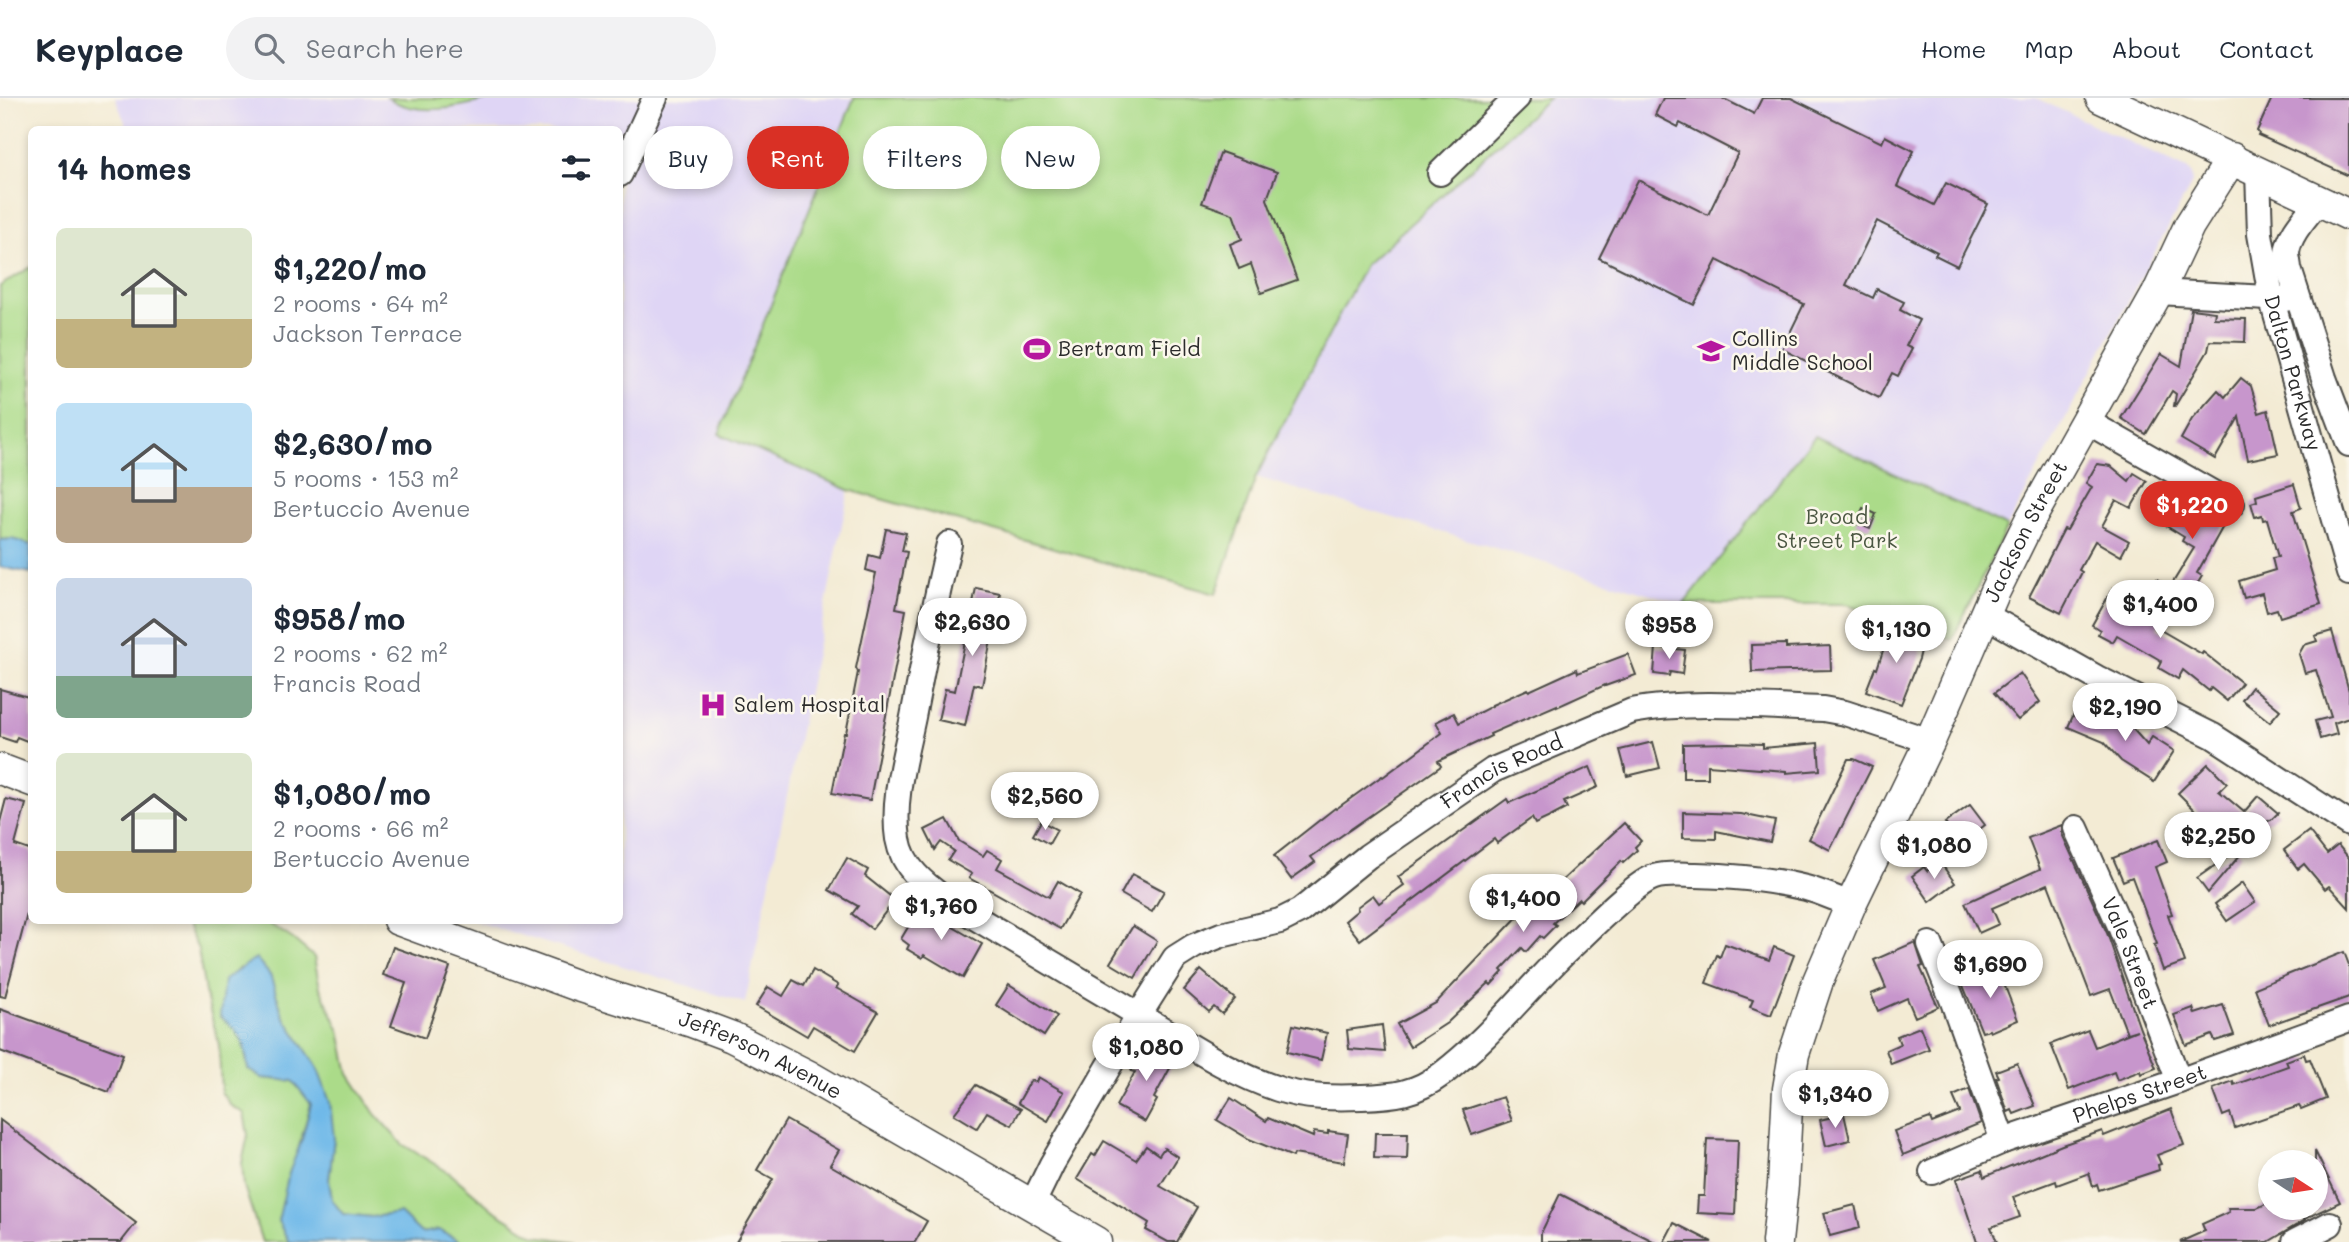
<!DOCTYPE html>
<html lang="en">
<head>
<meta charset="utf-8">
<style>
  :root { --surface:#fff; --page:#f2f2f3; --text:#1f2937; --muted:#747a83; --line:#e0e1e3; --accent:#d93025 }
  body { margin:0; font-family:Mali,sans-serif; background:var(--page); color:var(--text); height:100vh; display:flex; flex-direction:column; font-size:26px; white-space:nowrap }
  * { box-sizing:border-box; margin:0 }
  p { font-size:23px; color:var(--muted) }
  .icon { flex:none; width:38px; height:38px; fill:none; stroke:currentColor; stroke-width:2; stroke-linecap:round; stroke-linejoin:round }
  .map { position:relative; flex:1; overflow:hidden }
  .side { position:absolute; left:28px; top:28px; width:595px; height:798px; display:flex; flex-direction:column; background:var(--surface); border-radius:10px; box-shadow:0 4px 10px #0003 }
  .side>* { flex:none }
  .guide { position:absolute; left:644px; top:28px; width:665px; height:63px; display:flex; gap:14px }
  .needle { width:46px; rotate:102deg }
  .buttons { position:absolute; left:2258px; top:1052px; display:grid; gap:14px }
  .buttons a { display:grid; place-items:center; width:70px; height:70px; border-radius:50%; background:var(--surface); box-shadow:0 4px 10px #0003; font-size:35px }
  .price { position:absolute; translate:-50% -60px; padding:0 16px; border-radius:24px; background:#fff; color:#222; font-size:23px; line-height:46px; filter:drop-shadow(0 2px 4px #0008) }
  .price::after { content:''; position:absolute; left:50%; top:42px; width:21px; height:16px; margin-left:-10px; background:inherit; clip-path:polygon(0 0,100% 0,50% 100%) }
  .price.selected { background:var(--accent); color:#fff }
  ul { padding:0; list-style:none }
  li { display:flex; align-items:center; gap:21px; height:175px; padding:0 28px }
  li span { display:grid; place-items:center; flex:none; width:196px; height:140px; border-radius:10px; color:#555 }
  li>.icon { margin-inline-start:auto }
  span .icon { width:84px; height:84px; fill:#fffc; stroke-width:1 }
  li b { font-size:30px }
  h2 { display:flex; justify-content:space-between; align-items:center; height:84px; padding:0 28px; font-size:30px }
  .pill { padding:0 24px; border-radius:32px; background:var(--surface); box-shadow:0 4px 10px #0003; font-size:24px; line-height:63px }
  .pill.selected { background:var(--accent); color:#fff }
  header { display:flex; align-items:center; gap:42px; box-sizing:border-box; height:98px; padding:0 35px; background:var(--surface); border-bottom:2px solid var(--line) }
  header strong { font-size:33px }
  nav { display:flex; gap:38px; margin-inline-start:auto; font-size:24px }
  .search { width:490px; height:63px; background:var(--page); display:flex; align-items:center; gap:18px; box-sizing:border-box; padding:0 24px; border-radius:38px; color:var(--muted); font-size:26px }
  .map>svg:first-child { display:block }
  .built { fill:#dfd5f5 }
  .green { fill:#abdb89; stroke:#6b835a; stroke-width:2 }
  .water { fill:#70b9e9; stroke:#4e728a; stroke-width:2 }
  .building { fill:#c796cc }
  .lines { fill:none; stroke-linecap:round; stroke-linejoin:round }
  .minor-casing { stroke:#494844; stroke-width:28 }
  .major-casing { stroke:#494844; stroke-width:33 }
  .minor { stroke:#fff; stroke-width:24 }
  .major { stroke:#fff; stroke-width:30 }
  .labels { text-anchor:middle; stroke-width:5; stroke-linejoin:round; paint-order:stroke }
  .poi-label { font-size:21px; fill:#2b2b2b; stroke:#fbf7ec; text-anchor:start }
  .street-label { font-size:21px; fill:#2b2b2b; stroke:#fbf7ec }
  .park-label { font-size:21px; fill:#4b5742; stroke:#fbf7ec }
</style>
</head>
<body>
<header>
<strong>Keyplace</strong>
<div class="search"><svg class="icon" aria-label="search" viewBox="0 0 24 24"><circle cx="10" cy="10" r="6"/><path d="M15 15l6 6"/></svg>Search here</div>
<nav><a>Home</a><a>Map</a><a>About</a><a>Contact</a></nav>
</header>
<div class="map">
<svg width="2349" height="1144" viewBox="0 0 2349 1144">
  <rect width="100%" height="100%" fill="#fbf7ec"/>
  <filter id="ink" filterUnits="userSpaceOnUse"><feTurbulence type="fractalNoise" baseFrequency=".0143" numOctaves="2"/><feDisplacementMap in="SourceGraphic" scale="14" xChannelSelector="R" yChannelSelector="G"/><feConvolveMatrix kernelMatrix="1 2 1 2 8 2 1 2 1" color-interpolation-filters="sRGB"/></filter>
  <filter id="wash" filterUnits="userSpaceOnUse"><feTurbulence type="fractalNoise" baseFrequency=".00686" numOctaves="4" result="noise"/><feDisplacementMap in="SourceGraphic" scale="28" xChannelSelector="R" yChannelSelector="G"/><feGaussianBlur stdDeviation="1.57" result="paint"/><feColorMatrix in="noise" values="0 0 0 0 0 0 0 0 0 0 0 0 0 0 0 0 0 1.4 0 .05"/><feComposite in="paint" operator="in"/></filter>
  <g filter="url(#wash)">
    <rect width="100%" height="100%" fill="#f3ebd4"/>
    <g class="built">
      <polygon points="115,0 854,0 719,335 849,392 745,905 473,823 620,822 620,32 128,31"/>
      <polygon points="1549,0 2036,0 2187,71 2191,76 2192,85 2007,429 1815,339 1684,506 1256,379 1365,167"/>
    </g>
    <g class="green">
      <path d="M388 0H493C462 9 418 20 388 0Z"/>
      <polygon points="854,0 1549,0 1365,167 1256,379 1216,496 849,392 719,336"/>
      <polygon points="31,169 31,447 12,441 0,442 0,188"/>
      <polygon points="1815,338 2007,429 1952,542 1847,506 1684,506"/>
      <path d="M189 823H265L293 841 314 859 320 890 340 933 349 976 375 1016 402 1046 451 1076 492 1111 535 1138 576 1144H461L439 1132 421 1135 400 1115 372 1119 343 1116 332 1102 329 1082 334 1040 317 969 283 917 270 877 239 870 230 880 220 918C243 937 244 941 248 971L262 980 293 983 311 1006 278 1123 289 1144H262L244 1088 242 1065 248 1037 244 1015 231 1008 221 994 219 947 205 894 198 851 187 828Z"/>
    </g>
    <g class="water">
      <polygon points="12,441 31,447 31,475 0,469 0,442"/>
      <path d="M256 860 270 877 283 917 317 969 330 1004 334 1040 329 1082 332 1102 343 1116 372 1119 400 1115 421 1135 439 1132 461 1144H289L278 1123 289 1075 302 1041 311 1006 293 983 262 980 248 971C244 941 243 937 220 918L224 882Z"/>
    </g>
    <g id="blocks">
      <g class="building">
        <polygon points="1663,0 1722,0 1754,16 1762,0 1791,0 1882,45 1885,38 1914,53 1897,88 1934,107 1946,85 1988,106 1957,168 1935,157 1937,154 1877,123 1846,187 1873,200 1877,191 1904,204 1900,212 1919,222 1906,248 1912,251 1898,278 1892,275 1879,300 1782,251 1804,206 1717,162 1694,207 1599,160 1638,82 1708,117 1738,55 1680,25 1678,29 1655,17"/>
        <polygon points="2272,0 2349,0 2349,78 2258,37 2259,35 2257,33"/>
        <polygon points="1221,54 1277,74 1267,101 1297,182 1261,195 1251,166 1239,171 1230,146 1242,141 1233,116 1202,105"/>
        <polygon points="2191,211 2215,214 2214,220 2246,221 2245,244 2210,243 2208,253 2175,308 2174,308 2176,296 2172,293 2146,336 2121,320 2161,256 2181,268"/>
        <polygon points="2241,280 2251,288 2259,315 2268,312 2278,356 2248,362 2239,319 2215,361 2181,341 2192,321 2218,292 2225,299"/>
        <polygon points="2097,366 2111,368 2129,383 2134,375 2147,383 2131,410 2116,402 2102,428 2129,443 2121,458 2095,443 2079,472 2082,474 2061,515 2029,499 2064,431 2067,432 2092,389 2086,385"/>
        <polygon points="2294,386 2301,410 2293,413 2321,506 2280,519 2277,511 2267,514 2262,495 2244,500 2239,483 2275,472 2272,460 2278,459 2267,421 2263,422 2262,417 2255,419 2251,405 2257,403 2256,398"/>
        <polygon points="2170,404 2195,419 2198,414 2208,419 2211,414 2226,423 2197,475 2202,478 2191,497 2172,486 2194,450 2182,443 2184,439 2158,423"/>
        <polygon points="1863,410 1876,416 1870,431 1856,425"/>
        <polygon points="886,431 906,435 902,453 907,454 896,510 906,512 870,702 832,695 844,635 846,635 858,574 856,570 876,475 866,472 869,457 880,460"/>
        <polygon points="2157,481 2171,490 2153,520 2161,524 2157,530 2202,556 2203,554 2242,585 2227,603 2211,590 2209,593 2183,572 2178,581 2159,570 2162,564 2160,562 2117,537 2113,544 2098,536 2100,532 2092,527 2113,490 2142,507"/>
        <polygon points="976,490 1000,495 982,588 974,586 965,628 938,622 945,591 955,593"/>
        <polygon points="1891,528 1923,538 1918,552 1921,553 1919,561 1901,606 1866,593 1875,570 1877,571"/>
        <polygon points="2332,533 2349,593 2349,620 2334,625 2337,636 2320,641 2315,623 2331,619 2316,572 2305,575 2299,556 2304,547 2317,543 2315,538"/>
        <polygon points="1786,546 1786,550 1830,548 1831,572 1752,574 1751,547"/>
        <polygon points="1656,549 1685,552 1682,576 1670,574 1669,578 1654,576"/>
        <polygon points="1628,556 1636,577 1605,588 1605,587 1557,609 1557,607 1490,636 1491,638 1438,663 1441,668 1311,759 1315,764 1291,781 1274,758 1335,710 1336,711 1382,678 1383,679 1442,635 1436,624 1454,615 1459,625 1492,608 1492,607 1528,591 1529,593 1577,571 1578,575"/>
        <polygon points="2020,575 2040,604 2018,622 1994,595"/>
        <polygon points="2252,589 2280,612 2270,624 2242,602"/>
        <polygon points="0,591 32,600 32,645 17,639 15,644 0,639"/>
        <polygon points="2077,609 2116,628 2124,621 2147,647 2152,639 2174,653 2154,684 2121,663 2104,644 2068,629"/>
        <polygon points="1653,644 1660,670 1627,678 1620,652"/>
        <polygon points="1729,645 1763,646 1763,650 1818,645 1820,672 1786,675 1786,673 1708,667 1708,680 1683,680 1683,646"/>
        <polygon points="1848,661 1854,661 1872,669 1830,752 1809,741"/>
        <polygon points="2208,666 2227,685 2219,693 2244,714 2258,698 2278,715 2271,722 2194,754 2184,742 2204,721 2178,695"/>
        <polygon points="1590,669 1598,689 1564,704 1567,710 1552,718 1535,726 1532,720 1497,745 1494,741 1360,842 1345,823 1358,812 1357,809 1373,797 1379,805 1404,787 1398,779 1507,701 1509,705"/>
        <polygon points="6,701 26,706 15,747 32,753 32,797 5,899 0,898 0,724"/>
        <polygon points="1970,707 1985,727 1960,746 1945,725"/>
        <polygon points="1683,714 1741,716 1775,723 1770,744 1716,733 1716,741 1683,740"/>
        <polygon points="947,721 959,743 983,758 987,752 1002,761 997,770 1049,799 1058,783 1080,796 1060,831 969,780 972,776 948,762 954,753 941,744 935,752 925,732"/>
        <polygon points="1041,723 1057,732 1049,746 1033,737"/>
        <polygon points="1624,725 1641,743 1635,749 1637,752 1623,765 1621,763 1581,803 1579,801 1553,825 1556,827 1543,840 1540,838 1526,854 1522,850 1501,872 1503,874 1491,887 1489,885 1447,925 1410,949 1397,926 1436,905 1525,811 1528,814"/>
        <polygon points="2062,727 2062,736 2107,835 2140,931 2156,970 2141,976 2140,973 2117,982 2114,974 2069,992 2051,946 2088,932 2095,949 2137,932 2127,935 2110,891 2091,898 2048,786 1992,810 1999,826 1979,835 1965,805 2040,771 2028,740"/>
        <polygon points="2309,733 2327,756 2338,747 2349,760 2349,810 2329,788 2325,791 2304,766 2298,771 2284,752"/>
        <polygon points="2158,742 2167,764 2155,769 2172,816 2168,817 2185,864 2163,872 2154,847 2157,846 2132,779 2123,783 2113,760"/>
        <polygon points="2237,752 2241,756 2208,795 2197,780"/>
        <polygon points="847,760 868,772 865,778 895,802 872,831 852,816 858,808 829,792"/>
        <polygon points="1940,764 1955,785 1930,804 1912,778 1924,769 1927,773"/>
        <polygon points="1132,776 1164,793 1152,814 1121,796"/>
        <polygon points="2242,785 2255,804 2227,823 2215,806"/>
        <polygon points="920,809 926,809 945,820 943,823 982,846 963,880 924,857 922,860 907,851 909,847 901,841"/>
        <polygon points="1133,828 1157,843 1135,880 1110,865"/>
        <polygon points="1915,844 1923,868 1920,869 1938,909 1915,919 1907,900 1878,913 1871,896 1886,890 1874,862"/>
        <polygon points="1725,846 1769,862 1774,849 1794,857 1771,917 1750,909 1753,902 1706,885 1717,857 1720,859"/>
        <polygon points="393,849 450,869 425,940 391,928 406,885 383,877"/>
        <polygon points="2344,854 2349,867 2349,899 2269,927 2255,890"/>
        <polygon points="1997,868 2018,922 1990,934 1989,932 1982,934 1962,885 1967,883 1966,880"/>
        <polygon points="813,872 838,887 836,890 878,914 855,953 813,928 807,938 756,908 768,889 783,898 793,882 804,888"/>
        <polygon points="1201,872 1235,901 1222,916 1214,909 1209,914 1184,892"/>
        <polygon points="1009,887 1057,918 1044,938 996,907"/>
        <polygon points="2223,907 2234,937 2215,943 2212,937 2186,947 2174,917 2193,910 2195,916"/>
        <polygon points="0,911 123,956 109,994 0,953"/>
        <polygon points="1293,927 1327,935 1321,962 1287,954"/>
        <polygon points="1382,927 1385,954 1349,951 1347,932"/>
        <polygon points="1920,929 1929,951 1891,966 1886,952 1900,946 1897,938"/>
        <polygon points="1151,946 1176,959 1154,1000 1157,1002 1145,1024 1116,1008 1135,974 1131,973 1138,959 1143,962"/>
        <polygon points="2304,956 2306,962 2310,961 2326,1001 2301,1011 2299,1008 2235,1030 2230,1015 2223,1018 2213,991 2233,983 2234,987 2288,968 2286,963"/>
        <polygon points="2017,965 2035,1008 2014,1016 2012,1012 2008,1014 1996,980 1999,979 1996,973"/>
        <polygon points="1038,979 1064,994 1048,1023 1018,1005 1031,982 1036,984"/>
        <polygon points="976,987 1021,1011 1012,1027 987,1014 977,1030 954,1016"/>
        <polygon points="1969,991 1981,1025 1903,1057 1894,1033 1930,1020 1932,1025 1960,1014 1953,998"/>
        <polygon points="1503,999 1512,1023 1472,1037 1463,1012"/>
        <polygon points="1231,1000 1266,1023 1268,1020 1313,1039 1314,1034 1328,1036 1328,1033 1348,1036 1344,1064 1294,1056 1293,1059 1249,1041 1217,1022"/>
        <polygon points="2171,1011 2184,1047 2157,1057 2161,1066 2158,1067 2159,1072 2099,1092 2097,1086 2093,1088 2089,1075 2057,1087 2056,1083 2013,1099 2020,1119 1991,1129 1997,1144 1977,1144 1956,1081 1982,1072 1984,1079 2062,1047 2102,1033 2104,1038"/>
        <polygon points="1844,1016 1850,1042 1826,1048 1820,1022"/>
        <polygon points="0,1022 136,1125 121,1144 0,1144"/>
        <polygon points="786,1022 839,1052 830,1067 927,1123 915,1144 736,1144 773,1081 757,1072"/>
        <polygon points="1375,1035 1408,1035 1407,1061 1374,1060"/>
        <polygon points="1707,1041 1738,1042 1735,1117 1697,1115 1698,1098 1704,1098"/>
        <polygon points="1104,1043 1136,1062 1146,1048 1159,1057 1164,1050 1178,1059 1160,1088 1197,1109 1177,1144 1168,1144 1146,1132 1149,1125 1077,1081 1092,1056 1095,1058"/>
        <polygon points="2315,1053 2340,1104 2304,1121 2305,1122 2268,1144 2180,1144 2205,1133 2202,1126 2229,1114 2228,1110 2257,1110 2270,1104 2270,1110 2315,1110"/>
        <polygon points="1560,1096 1655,1144 1541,1144 1541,1135"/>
        <polygon points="1855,1107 1860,1130 1830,1138 1824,1115"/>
        <polygon points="1674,1125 1712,1144 1664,1144"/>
      </g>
    </g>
  </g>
  <g filter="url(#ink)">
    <use href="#blocks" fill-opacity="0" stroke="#494844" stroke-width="2"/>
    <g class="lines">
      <defs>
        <g id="minor">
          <path id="s1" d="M2258 73 2260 136 2271 199 2349 475"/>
          <polyline points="1440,75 1517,0"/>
          <polyline points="620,76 655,0"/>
          <path d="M2319 102C2308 117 2289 135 2287 155 2287 160 2289 166 2289 171L2324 280 2349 346"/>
          <polyline points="2158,194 2286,201"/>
          <polyline points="2086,323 2232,406"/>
          <path d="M949 446C935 504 924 561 913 619 905 658 892 701 898 741 903 770 924 786 946 802L1139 917 1052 1066 1032 1107"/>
          <polyline points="1985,517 2097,580 2213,638 2349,726"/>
          <path id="s2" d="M2076 730 2120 828 2179 983"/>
          <path id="s3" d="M1851 806C1836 801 1821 794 1806 790 1770 781 1733 778 1696 777 1683 777 1667 775 1654 779 1635 785 1590 831 1573 847 1529 888 1490 940 1442 976 1415 996 1394 998 1362 999 1335 1000 1305 1000 1278 991 1229 975 1183 943 1139 917L1175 860 1194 848 1221 837 1280 823 1300 813 1368 758 1493 672 1632 613C1690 602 1764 609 1823 611L1845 615 1930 643"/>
          <polyline points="1930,846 1952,901 2003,1043"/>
          <path id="s4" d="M1932 1074 2003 1043 2179 983 2349 921"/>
          <polyline points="2295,1144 2330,1126"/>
        </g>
        <g id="major">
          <polyline points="2101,0 2349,117"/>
          <polyline points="0,671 32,683"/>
          <path id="s5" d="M398 822 578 888 692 924 732 939 809 978 1096 1144"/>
          <path id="s6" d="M1777 1144 1783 1087 1788 991 1794 956 1818 883 1851 806 1930 643 1995 493 2030 422 2158 194 2189 128 2232 60"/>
        </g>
      </defs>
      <use href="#minor" class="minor-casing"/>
      <use href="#major" class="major-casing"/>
      <use href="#minor" class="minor"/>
      <use href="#major" class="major"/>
    </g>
  </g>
  <defs>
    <symbol id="stadium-bare" viewBox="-9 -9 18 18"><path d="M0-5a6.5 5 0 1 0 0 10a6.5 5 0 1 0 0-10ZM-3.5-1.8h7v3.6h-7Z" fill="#b5179e" stroke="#fbf7ec" stroke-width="2.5" paint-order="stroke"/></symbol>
    <symbol id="school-bare" viewBox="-9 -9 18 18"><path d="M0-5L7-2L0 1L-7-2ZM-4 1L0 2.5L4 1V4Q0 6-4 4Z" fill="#b5179e" stroke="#fbf7ec" stroke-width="2.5" paint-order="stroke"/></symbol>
    <symbol id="hospital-bare" viewBox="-9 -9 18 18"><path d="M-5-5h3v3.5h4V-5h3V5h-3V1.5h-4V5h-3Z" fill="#b5179e" stroke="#fbf7ec" stroke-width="2.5" paint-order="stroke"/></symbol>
  </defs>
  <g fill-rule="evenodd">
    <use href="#stadium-bare" x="1018" y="232" width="38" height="38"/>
    <use href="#school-bare" x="1692" y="234" width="38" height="38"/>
    <use href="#hospital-bare" x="694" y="588" width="38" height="38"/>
  </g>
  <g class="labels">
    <g class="poi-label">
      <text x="1732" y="248">Collins<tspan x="1732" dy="24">Middle School</tspan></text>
      <text x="1058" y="258">Bertram Field</text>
      <text x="734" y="614">Salem Hospital</text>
    </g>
    <g class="street-label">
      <text dy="7" stroke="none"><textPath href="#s1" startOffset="206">Dalton Parkway</textPath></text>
      <text dy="7" stroke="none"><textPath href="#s6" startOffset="761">Jackson Street</textPath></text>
      <text dy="7" stroke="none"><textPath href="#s3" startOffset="1267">Francis Road</textPath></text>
      <text dy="7" stroke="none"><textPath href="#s2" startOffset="136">Vale Street</textPath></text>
      <text dy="7" stroke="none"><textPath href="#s5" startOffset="387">Jefferson Avenue</textPath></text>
      <text dy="7" stroke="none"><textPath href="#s4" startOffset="222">Phelps Street</textPath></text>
    </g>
    <g class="park-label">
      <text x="1837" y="426">Broad<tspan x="1837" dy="24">Street Park</tspan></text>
    </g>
  </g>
</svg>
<div class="buttons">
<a><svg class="needle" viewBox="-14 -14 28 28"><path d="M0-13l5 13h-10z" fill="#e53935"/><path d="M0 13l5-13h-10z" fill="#747a83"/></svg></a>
</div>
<b class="price selected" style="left:2192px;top:443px">$1,220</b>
<b class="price" style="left:2160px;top:542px">$1,400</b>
<b class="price" style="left:972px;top:560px">$2,630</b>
<b class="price" style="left:1669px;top:563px">$958</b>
<b class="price" style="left:1896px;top:567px">$1,130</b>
<b class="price" style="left:2125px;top:645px">$2,190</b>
<b class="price" style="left:1045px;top:734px">$2,560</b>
<b class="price" style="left:2218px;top:774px">$2,250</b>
<b class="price" style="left:1934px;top:783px">$1,080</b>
<b class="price" style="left:1523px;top:836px">$1,400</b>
<b class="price" style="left:941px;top:844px">$1,760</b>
<b class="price" style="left:1990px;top:902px">$1,690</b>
<b class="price" style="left:1146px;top:985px">$1,080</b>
<b class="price" style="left:1835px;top:1032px">$1,340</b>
<div class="guide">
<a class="pill">Buy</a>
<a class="pill selected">Rent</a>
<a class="pill">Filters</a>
<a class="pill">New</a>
</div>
<section class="side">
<h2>14 homes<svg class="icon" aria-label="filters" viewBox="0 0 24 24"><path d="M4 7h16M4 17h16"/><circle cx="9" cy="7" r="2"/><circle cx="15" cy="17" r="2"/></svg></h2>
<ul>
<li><span style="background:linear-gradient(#dfe7d0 65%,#c2b280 0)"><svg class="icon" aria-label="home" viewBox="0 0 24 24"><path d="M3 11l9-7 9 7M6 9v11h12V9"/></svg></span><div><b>$1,220/mo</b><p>2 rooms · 64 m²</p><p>Jackson Terrace</p></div></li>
<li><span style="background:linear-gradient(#bfe0f5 60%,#b9a48a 0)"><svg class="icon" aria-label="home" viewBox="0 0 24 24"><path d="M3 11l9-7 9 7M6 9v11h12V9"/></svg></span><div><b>$2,630/mo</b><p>5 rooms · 153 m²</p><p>Bertuccio Avenue</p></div></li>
<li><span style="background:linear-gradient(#c9d6e8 70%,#7fa58c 0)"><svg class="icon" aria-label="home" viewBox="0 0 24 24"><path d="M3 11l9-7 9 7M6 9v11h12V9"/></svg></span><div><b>$958/mo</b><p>2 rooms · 62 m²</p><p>Francis Road</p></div></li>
<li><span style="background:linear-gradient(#dfe7d0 70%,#c2b280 0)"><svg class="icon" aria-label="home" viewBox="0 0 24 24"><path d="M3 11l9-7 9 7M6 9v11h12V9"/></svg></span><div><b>$1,080/mo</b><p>2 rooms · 66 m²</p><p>Bertuccio Avenue</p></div></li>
</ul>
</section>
</div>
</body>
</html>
